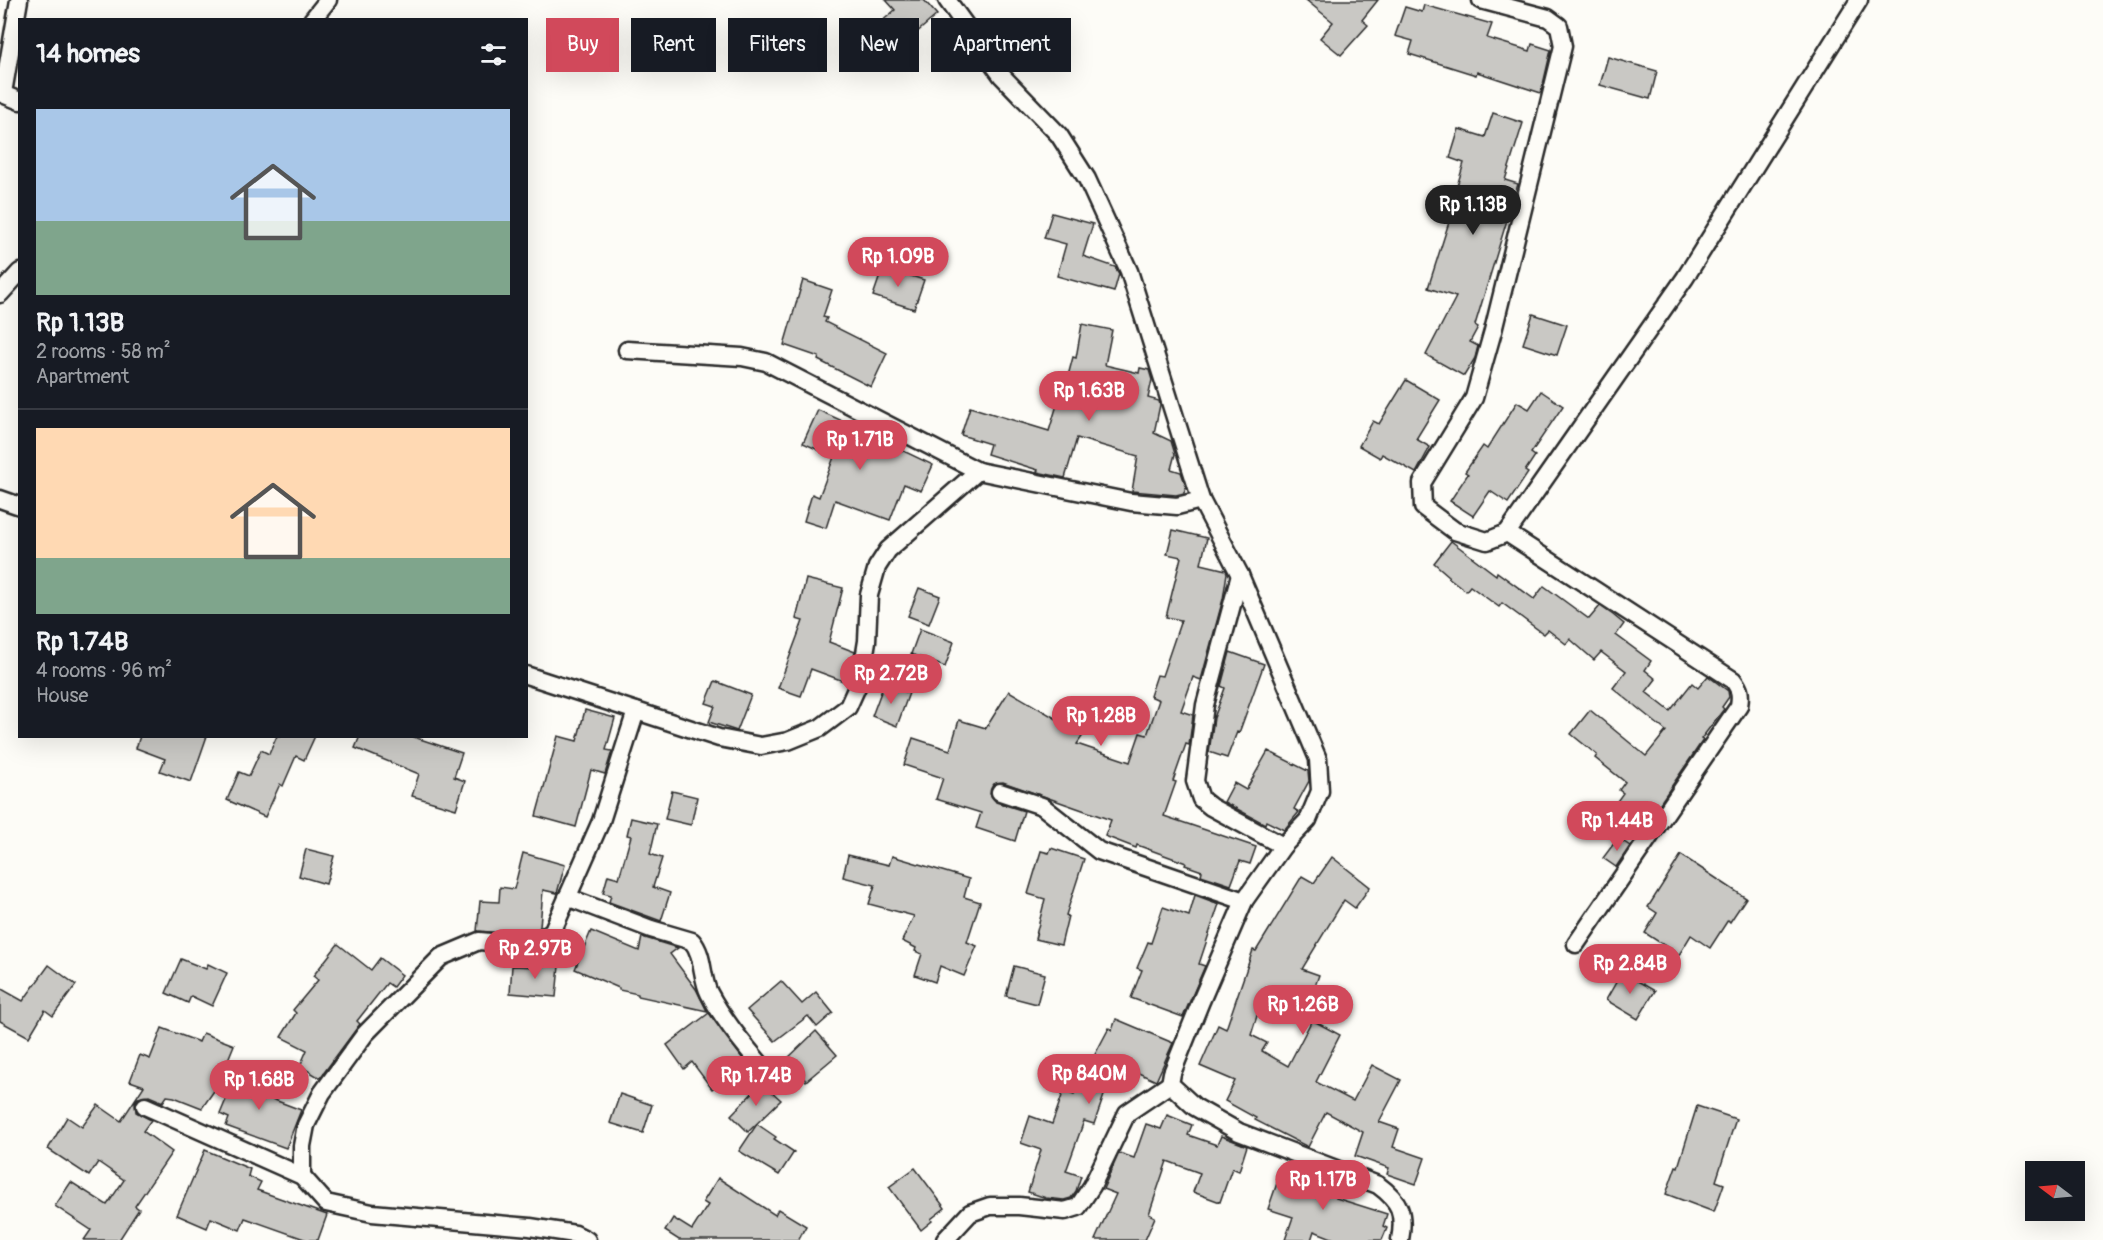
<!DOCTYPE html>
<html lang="en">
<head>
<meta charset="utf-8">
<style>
  :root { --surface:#171b24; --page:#242831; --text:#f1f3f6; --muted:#9ea1a6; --line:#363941; --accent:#d1495b }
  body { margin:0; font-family:Pangolin,sans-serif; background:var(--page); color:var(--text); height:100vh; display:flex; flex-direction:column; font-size:22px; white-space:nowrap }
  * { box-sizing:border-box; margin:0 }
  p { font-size:20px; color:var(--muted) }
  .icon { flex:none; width:33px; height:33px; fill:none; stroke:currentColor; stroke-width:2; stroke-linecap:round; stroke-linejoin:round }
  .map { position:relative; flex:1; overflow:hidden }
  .panel { position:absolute; left:18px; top:18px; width:510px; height:720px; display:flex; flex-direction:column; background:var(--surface); border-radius:0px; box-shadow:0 6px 24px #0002 }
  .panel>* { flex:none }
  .guide { position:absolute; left:546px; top:18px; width:570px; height:54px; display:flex; gap:12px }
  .needle { width:39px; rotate:286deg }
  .buttons { position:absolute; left:2025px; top:1161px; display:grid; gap:12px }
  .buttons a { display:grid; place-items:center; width:60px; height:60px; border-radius:0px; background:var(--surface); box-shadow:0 6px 24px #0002; font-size:30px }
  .price { position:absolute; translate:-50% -51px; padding:0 14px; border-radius:21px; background:var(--accent); color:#fff; font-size:20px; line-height:39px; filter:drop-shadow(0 2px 3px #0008) }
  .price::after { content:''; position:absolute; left:50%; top:36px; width:18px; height:14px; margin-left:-9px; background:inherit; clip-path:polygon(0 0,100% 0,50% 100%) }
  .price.selected { background:#222; color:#fff }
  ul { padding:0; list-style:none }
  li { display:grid; align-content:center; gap:12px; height:318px; padding:0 18px }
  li+li { border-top:2px solid var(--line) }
  li span { display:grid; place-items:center; height:186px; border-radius:0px; color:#555 }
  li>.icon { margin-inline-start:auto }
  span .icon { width:108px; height:108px; fill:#fffc; stroke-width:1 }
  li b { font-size:26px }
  h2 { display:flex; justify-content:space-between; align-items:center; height:72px; padding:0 18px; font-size:26px }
  .pill { padding:0 21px; border-radius:0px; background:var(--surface); box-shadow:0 6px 24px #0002; font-size:21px; line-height:54px }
  .pill.selected { background:var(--accent); color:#fff }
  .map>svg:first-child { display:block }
  .building { fill:#c9c8c4; stroke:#2b2b2b; stroke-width:1.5 }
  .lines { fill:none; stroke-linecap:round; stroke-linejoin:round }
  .street-casing { stroke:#2b2b2b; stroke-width:21 }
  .street { stroke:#fdfcf7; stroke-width:16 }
</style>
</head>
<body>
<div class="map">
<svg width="2103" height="1240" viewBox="0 0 2103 1240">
  <rect width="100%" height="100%" fill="#fdfcf7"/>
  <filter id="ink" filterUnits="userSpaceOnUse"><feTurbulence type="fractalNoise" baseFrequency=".0167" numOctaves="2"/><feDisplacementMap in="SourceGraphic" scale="12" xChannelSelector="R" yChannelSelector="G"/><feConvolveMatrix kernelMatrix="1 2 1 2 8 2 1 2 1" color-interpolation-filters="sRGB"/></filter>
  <g filter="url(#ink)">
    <g class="building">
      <polygon points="886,0 924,0 937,15 893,53 873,29 895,10"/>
      <polygon points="1306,0 1378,0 1362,20 1368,25 1341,55 1320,38 1333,22"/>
      <polygon points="1424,5 1492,24 1487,38 1530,51 1532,44 1551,50 1541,93 1477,72 1476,75 1409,54 1413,41 1395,36 1405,7 1422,12"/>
      <polygon points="1608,57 1657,71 1650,99 1600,85"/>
      <polygon points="1493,113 1523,123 1505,180 1518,184 1475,325 1478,327 1470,342 1478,346 1475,358 1464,376 1426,355 1456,297 1428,288 1457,197 1454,196 1464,163 1450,158 1459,129 1485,137"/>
      <polygon points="1052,213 1093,224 1083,256 1115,267 1119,274 1114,292 1057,276 1066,244 1044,238"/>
      <polygon points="883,267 924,280 914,309 873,296"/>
      <polygon points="803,280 832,290 823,317 827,318 825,322 887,353 871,387 818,360 819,357 784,345"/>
      <polygon points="1533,314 1567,325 1557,355 1523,344"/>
      <polygon points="1082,324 1112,330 1105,365 1139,373 1140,368 1149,370 1152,380 1148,398 1159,401 1160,405 1154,433 1171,441 1175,454 1171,469 1181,472 1186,486 1184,493 1176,495 1132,491 1138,456 1077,438 1065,478 1037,472 1038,470 987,454 990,444 961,435 970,407 1049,431 1057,405 1060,406 1073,357 1076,358"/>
      <polygon points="1406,380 1440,400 1416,439 1430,447 1416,473 1382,454 1380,458 1359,446 1373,421 1379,424"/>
      <polygon points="1541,391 1563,406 1531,453 1535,456 1525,471 1528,473 1508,503 1490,491 1473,516 1450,501 1468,474 1465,472 1483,446 1487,449 1517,402 1529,409"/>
      <polygon points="818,410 847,423 845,427 890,448 891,445 933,465 921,491 904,484 890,520 835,500 826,528 804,521 812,494 819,497 834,457 803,443"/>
      <polygon points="1173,530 1207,538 1201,564 1226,570 1227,573 1223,599 1201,680 1193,677 1181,711 1193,715 1189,745 1186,744 1173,781 1176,782 1164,816 1256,847 1250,864 1240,861 1231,885 1201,875 1202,871 1185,865 1186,863 1137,845 1136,848 1105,836 1111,820 1003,782 994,784 990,794 996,802 1024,811 1015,841 976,828 981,813 936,799 943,778 904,765 913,738 950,750 959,720 986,728 1009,691 1060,721 1063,716 1086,731 1077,744 1130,762 1140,733 1147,735 1159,700 1150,696 1157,675 1162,676 1181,620 1166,617 1181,557 1167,554"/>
      <polygon points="1451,541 1496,575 1497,572 1534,599 1544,586 1589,619 1600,606 1613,615 1624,624 1616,635 1651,661 1645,670 1656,679 1646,692 1670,711 1692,683 1698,688 1708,676 1728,691 1729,697 1722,707 1724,709 1701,739 1703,740 1652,815 1643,808 1622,837 1602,822 1623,793 1619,790 1625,782 1595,758 1597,755 1571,734 1590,710 1646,756 1666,731 1613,688 1626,671 1601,652 1594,660 1570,639 1566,644 1548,630 1544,634 1502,603 1499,607 1470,586 1466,591 1448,577 1449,576 1434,563"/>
      <polygon points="806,579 843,588 829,642 855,652 852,665 846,682 811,669 801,696 778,688 803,621 796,619"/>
      <polygon points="919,588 940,596 929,624 908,616"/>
      <polygon points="920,629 954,642 945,667 911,654"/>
      <polygon points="1230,652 1264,664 1239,733 1237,732 1227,758 1209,752 1214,718 1225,688 1221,686"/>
      <polygon points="715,681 751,695 737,731 709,722 715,706 706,703"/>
      <polygon points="884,684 909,693 897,726 872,716"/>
      <polygon points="585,710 615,718 606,750 612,751 605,774 591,770 576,827 536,816 558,736 577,741"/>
      <polygon points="140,736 207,736 191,782 160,771 165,759 136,748"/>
      <polygon points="277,736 315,736 304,760 296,756 283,786 280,784 265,817 227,800 239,772 249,776 261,750 269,754"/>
      <polygon points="360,736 411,736 462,753 454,777 465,781 456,809 412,796 419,774 355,748"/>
      <polygon points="1268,751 1308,771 1309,781 1294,809 1299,812 1284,830 1266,821 1265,824 1224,802 1234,783 1246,790"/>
      <polygon points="672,791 697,797 691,825 665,819"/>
      <polygon points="631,818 657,824 650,854 662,858 653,887 670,893 661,921 609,902 611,895 603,893 608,875 619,878 631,836 627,835"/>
      <polygon points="1618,838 1630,846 1616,867 1603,858"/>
      <polygon points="1051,848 1084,859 1066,915 1068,916 1061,945 1035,939 1045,899 1028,894 1041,851 1049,853"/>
      <polygon points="306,849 334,856 326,884 299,876"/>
      <polygon points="523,853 565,865 557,893 543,890 540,927 531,935 477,931 480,901 499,902 500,887 514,889"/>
      <polygon points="848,855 889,865 892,856 969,879 964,897 980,902 967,942 977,946 964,976 940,966 935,982 915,975 922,954 915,951 916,948 902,941 914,916 869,904 875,885 843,877"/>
      <polygon points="1681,855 1746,898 1730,922 1728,920 1710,948 1691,935 1679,955 1645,933 1657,913 1648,907"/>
      <polygon points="1332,857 1370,887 1355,908 1344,900 1302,969 1319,975 1309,1003 1266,987 1251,1035 1267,1043 1262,1051 1288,1066 1312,1020 1340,1035 1316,1082 1353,1101 1372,1065 1401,1080 1379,1122 1399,1129 1393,1147 1425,1158 1416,1184 1387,1174 1389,1168 1355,1156 1363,1132 1326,1112 1308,1147 1255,1120 1256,1118 1225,1101 1235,1081 1200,1066 1218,1025 1226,1029 1253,950 1256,951 1302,876 1314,883"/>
      <polygon points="1195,895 1219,904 1199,964 1205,966 1183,1017 1131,998 1142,970 1137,968 1148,942 1151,943 1163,907 1189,916"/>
      <polygon points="591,931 639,951 642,937 678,948 670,954 696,989 707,1011 638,996 638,994 619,990 619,988 575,969"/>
      <polygon points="338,944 371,970 380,958 402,975 393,987 387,983 357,1021 360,1024 320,1078 300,1066 307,1050 281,1037 296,1013 293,1010 318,980 313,976"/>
      <polygon points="181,959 206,969 208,964 227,973 212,1006 191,996 188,1003 166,993"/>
      <polygon points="537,964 559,966 556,997 510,993 512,966 537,967"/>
      <polygon points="49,965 76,985 53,1016 45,1010 29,1037 0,1021 0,988 23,1001"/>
      <polygon points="1014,966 1045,974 1037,1004 1006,996"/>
      <polygon points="1622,972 1655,991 1638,1019 1606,1000"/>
      <polygon points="781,981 802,1004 816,992 833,1013 817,1027 808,1016 775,1041 747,1010"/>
      <polygon points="709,1013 746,1063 712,1089 692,1062 684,1069 667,1045"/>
      <polygon points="1116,1019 1173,1043 1156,1081 1123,1066 1112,1086 1108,1084 1094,1124 1084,1121 1066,1171 1081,1176 1076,1191 1071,1198 1064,1200 1046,1198 1028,1192 1041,1150 1021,1143 1030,1116 1052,1124 1064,1090 1074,1094 1109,1028 1112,1030"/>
      <polygon points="162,1028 199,1042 203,1033 234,1045 225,1067 230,1068 202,1108 174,1097 167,1096 163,1102 149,1096 138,1098 135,1102 136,1112 151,1120 143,1131 172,1152 135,1206 139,1209 119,1240 84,1240 91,1230 55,1206 71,1182 107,1205 124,1180 98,1162 89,1176 48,1149 67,1117 82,1127 98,1105 121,1121 144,1086 130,1081 140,1055 150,1059"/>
      <polygon points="816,1031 837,1055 806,1081 787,1059"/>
      <polygon points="238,1071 277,1084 272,1099 301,1110 286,1148 226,1126 229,1118 220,1114"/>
      <polygon points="762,1083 781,1100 748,1132 731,1115"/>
      <polygon points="620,1094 652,1105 643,1133 610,1123"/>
      <polygon points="1697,1106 1736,1119 1716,1181 1724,1184 1714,1212 1666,1194 1676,1166 1678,1167"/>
      <polygon points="1167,1115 1192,1125 1188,1135 1217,1145 1221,1136 1247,1146 1239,1171 1232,1168 1220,1202 1193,1192 1200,1173 1167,1161 1149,1214 1155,1217 1145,1240 1095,1240 1116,1194 1103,1189 1119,1153 1134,1158 1146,1124 1161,1129"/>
      <polygon points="757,1124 776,1137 774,1139 794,1152 779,1175 739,1151"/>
      <polygon points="205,1150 250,1169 248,1176 261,1182 257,1190 327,1215 318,1240 307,1240 245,1218 240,1230 211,1218 207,1228 177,1215"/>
      <polygon points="1283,1166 1340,1188 1336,1198 1387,1214 1383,1226 1387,1228 1382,1240 1337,1240 1314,1231 1311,1240 1285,1240 1293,1217 1268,1209"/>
      <polygon points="915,1168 945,1208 931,1219 932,1221 921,1230 889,1187"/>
      <polygon points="718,1178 775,1215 778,1209 806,1226 798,1240 679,1240 665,1231 673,1218 692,1230 708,1205 703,1202"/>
    </g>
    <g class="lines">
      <defs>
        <g id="street">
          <path d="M947 0 1002 76 1059 135 1087 179 1129 271 1201 500 1240 575 1318 759 1320 791 1308 820 1283 846 1244 901 1201 1001 1172 1073 1170 1084 1195 1107 1239 1132 1378 1185C1400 1201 1405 1213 1400 1240"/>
          <polyline points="1481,0 1548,18 1559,26 1563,46 1493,331 1474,398 1422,483 1423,507 1455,531 1487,541 1507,533 1685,278 1859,0"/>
          <polyline points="312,20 328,0"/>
          <polyline points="0,93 20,101"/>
          <polyline points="3,93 19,0"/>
          <polyline points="0,294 20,272"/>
          <polyline points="627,350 742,357 766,362 978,471 1131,502 1177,506 1201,500"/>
          <polyline points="0,499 20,506"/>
          <path d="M1507 533 1733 680C1740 689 1741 694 1739 706L1576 944"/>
          <polyline points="1240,575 1205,705 1195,781 1201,799 1211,807 1283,846"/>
          <polyline points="526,675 719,738 761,746 788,741 820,728 848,707 861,678 867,641 869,595 877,567 888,550 978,471"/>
          <polyline points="1000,792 1042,806 1099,851 1244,901"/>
          <path d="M567 897 651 929 692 941C704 955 701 977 709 993 726 1025 751 1052 773 1080"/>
          <polyline points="145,1106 302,1176 326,1203 372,1213 530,1227 575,1234 587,1240"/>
          <polyline points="302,1176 302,1146 306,1125 322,1093 365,1034 441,957 479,941 534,946 553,930 601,821 636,711"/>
          <polyline points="945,1240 970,1213 990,1206 1019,1206 1065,1211 1078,1207 1092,1186 1127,1113 1170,1084"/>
        </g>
      </defs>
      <use href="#street" class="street-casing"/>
      <use href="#street" class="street"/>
    </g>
  </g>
</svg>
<div class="buttons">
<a><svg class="needle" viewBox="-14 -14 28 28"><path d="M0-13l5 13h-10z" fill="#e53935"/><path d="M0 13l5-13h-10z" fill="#9ea1a6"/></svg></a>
</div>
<b class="price selected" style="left:1473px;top:236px">Rp 1.13B</b>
<b class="price" style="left:898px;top:288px">Rp 1.09B</b>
<b class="price" style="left:1089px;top:422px">Rp 1.63B</b>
<b class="price" style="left:860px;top:471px">Rp 1.71B</b>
<b class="price" style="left:891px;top:705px">Rp 2.72B</b>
<b class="price" style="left:1101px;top:747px">Rp 1.28B</b>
<b class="price" style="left:1617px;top:852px">Rp 1.44B</b>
<b class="price" style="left:535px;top:980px">Rp 2.97B</b>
<b class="price" style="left:1630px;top:995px">Rp 2.84B</b>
<b class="price" style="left:1303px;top:1036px">Rp 1.26B</b>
<b class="price" style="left:1089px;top:1105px">Rp 840M</b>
<b class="price" style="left:756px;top:1107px">Rp 1.74B</b>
<b class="price" style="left:259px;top:1111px">Rp 1.68B</b>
<b class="price" style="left:1323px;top:1211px">Rp 1.17B</b>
<div class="guide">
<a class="pill selected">Buy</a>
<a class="pill">Rent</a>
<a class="pill">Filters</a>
<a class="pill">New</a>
<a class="pill">Apartment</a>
</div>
<section class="panel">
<h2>14 homes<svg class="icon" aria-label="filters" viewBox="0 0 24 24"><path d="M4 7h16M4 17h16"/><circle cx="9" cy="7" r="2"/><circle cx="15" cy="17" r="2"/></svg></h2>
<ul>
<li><span style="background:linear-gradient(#a9c7e8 60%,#7fa58c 0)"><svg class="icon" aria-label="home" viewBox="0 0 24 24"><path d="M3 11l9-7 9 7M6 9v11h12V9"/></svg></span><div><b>Rp 1.13B</b><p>2 rooms · 58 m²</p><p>Apartment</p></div></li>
<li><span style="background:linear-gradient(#ffd9b3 70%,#7fa58c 0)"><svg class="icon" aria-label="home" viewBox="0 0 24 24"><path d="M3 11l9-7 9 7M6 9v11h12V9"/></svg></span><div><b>Rp 1.74B</b><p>4 rooms · 96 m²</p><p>House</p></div></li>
</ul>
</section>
</div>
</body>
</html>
